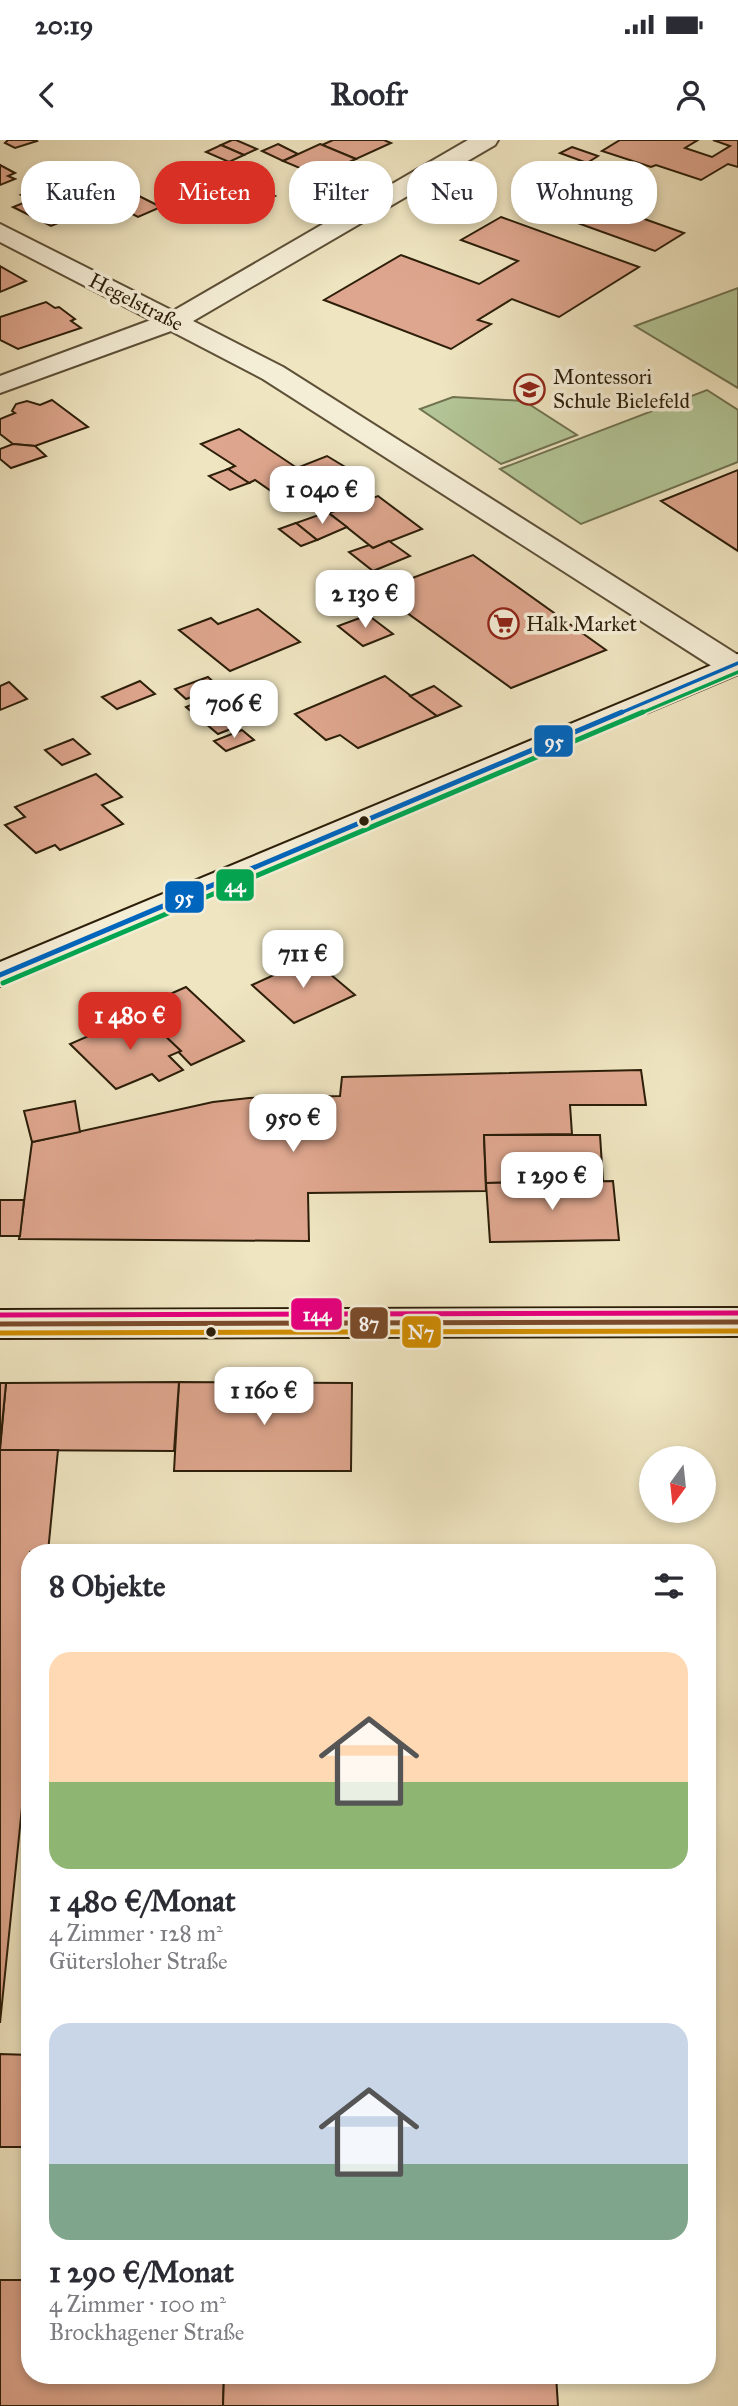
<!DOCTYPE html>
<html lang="de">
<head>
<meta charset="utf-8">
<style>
  :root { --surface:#fff; --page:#f2f2f3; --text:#2b2b33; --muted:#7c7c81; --accent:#d93025 }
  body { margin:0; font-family:"IM FELL Great Primer",serif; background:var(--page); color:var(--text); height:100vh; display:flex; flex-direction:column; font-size:26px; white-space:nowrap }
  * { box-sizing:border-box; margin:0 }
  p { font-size:23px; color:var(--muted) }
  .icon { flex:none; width:38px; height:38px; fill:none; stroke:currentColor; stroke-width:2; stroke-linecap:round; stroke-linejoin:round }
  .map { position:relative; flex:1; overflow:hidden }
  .drawer { position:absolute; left:21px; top:1404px; width:695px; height:840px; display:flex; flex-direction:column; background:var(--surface); border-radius:28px; box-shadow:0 4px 10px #0003 }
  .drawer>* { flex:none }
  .top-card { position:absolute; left:21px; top:21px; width:696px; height:63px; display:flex; gap:14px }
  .needle { width:46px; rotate:195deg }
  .fabs { position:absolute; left:639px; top:1306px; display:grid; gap:14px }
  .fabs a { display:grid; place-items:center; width:77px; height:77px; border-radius:50%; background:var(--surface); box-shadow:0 4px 10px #0003; font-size:35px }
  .price { position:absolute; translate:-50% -60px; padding:0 16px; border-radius:14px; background:#fff; color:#222; font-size:23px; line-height:46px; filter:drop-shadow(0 2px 4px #0008) }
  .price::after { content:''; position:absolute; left:50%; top:42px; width:21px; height:16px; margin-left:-10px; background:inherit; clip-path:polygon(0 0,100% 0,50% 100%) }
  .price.selected { background:var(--accent); color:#fff }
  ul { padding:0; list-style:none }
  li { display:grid; align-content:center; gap:14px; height:371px; padding:0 28px }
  li span { display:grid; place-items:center; height:217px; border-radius:21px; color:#555 }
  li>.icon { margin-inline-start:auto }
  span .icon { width:126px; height:126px; fill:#fffc; stroke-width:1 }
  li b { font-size:30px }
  h2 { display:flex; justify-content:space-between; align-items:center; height:84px; padding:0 28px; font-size:30px }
  .chip { padding:0 24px; border-radius:28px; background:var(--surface); box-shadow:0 4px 10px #0003; font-size:24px; line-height:63px }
  .chip.selected { background:var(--accent); color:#fff }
  .status { display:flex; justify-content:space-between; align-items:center; height:49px; padding:0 35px; background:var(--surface); direction:ltr }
  .status svg { height:19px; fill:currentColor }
  header { display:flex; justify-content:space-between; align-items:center; height:91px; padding:0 28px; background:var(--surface); font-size:32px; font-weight:800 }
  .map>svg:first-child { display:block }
  .green { fill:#b3c697; stroke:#707250; stroke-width:2 }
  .building { fill:#dea68e; stroke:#2c1e09; stroke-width:2 }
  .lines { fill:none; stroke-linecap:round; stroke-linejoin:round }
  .street-casing { stroke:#5d5037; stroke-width:4 }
  .secondary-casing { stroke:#2c1e09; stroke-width:4 }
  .street { fill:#f5eed7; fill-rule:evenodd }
  .secondary { fill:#f5eed7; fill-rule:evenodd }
  .bus-1-casing { stroke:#f5eed7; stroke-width:10 }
  .bus-2-far1-casing { stroke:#f5eed7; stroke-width:7 }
  .bus-2-casing { stroke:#f5eed7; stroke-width:10 }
  .bus-3-far1-casing { stroke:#f5eed7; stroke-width:7 }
  .bus-3-casing { stroke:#f5eed7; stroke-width:10 }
  .bus-4-casing { stroke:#f5eed7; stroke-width:10 }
  .bus-5-casing { stroke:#f5eed7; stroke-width:10 }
  .bus-1 { stroke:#7a4b2a; stroke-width:5 }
  .bus-2-far1 { stroke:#0065bd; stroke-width:3.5 }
  .bus-2 { stroke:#0065bd; stroke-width:5 }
  .bus-3-far1 { stroke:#00a651; stroke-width:3.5 }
  .bus-3 { stroke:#00a651; stroke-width:5 }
  .bus-4 { stroke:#ce8b02; stroke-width:5 }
  .bus-5 { stroke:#e5007d; stroke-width:5 }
  .bus-dot { fill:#2c1e09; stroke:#f5eed7; stroke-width:2.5 }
  .labels { text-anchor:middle; stroke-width:7; stroke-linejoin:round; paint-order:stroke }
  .far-street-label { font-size:21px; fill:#2c1e09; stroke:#f5eed7 }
  .far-poi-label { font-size:21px; fill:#2c1e09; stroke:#f5eed7; text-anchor:start }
  .line-badge { stroke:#f5eed7; stroke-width:2.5 }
  .badge-label { font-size:19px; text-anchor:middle; font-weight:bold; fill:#fff }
</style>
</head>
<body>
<div class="status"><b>20:19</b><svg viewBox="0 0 49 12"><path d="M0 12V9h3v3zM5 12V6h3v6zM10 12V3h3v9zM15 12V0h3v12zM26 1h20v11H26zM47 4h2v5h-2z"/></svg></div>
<header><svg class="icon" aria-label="back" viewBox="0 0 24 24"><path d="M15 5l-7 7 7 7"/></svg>Roofr<svg class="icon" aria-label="person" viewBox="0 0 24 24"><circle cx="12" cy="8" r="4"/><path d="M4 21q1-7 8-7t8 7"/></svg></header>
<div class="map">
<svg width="738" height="2266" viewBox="0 0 738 2266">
  <rect width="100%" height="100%" fill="#efe5c1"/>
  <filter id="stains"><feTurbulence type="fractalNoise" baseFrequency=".00286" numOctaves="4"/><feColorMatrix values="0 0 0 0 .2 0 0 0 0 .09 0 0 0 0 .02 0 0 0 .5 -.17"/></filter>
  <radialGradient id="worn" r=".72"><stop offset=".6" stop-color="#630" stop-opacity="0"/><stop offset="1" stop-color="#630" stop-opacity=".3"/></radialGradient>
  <g class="green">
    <polygon points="738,148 738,248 635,186"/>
    <polygon points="707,250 738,270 738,322 581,384 500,329"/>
    <polygon points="453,257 524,261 577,295 501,324 420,269"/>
  </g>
  <g class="building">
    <polygon points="8,0 36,0 37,1 15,8 5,3"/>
    <polygon points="232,0 236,0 257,9 244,15 221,5"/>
    <polygon points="333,0 384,0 391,3 356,19 322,5"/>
    <polygon points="620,0 698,0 685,8 712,17 730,6 713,0 738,0 738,27 728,24 701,40 656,25 651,27 602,11"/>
    <polygon points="278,4 298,14 283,21 262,11"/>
    <polygon points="320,4 356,19 325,33 309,26 302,29 283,21"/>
    <polygon points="221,5 244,15 229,22 206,12"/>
    <polygon points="572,7 598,16 587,23 560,13"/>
    <polygon points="0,25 15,33 8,36 15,39 0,45"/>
    <polygon points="223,31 272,52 269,53 275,56 245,70 206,55 199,58 181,49"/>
    <polygon points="554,47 684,93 655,111 525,64"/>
    <polygon points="40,48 50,53 60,48 98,67 51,86 13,67 31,60 21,55"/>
    <polygon points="135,54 161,67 138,77 112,64"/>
    <polygon points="501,77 639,127 559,177 512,159 478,180 491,184 451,209 324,160 401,115 479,144 518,121 461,100"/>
    <polygon points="0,126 26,141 0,152"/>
    <polygon points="46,162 55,168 59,167 75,179 71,181 81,188 18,209 0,200 0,177"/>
    <polygon points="52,260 88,287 35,306 13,304 0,294 0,279 15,273 12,271 16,264 27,261 40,265"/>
    <polygon points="239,289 297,328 327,316 352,331 284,360 255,340 249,343 228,329 235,326 201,304"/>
    <polygon points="13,304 35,306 46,316 11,328 0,319 0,309"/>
    <polygon points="228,329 249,343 230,350 209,336"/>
    <polygon points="738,330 738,411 661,361"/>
    <polygon points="378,356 422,389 373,408 329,373"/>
    <polygon points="327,372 347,387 317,400 296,383"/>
    <polygon points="296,383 317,400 301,406 279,389"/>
    <polygon points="389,401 410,416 373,431 349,412 369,405 373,408"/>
    <polygon points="473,415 606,510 511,548 399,467 407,440"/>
    <polygon points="258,469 300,502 230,531 179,490 211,478 218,484"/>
    <polygon points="368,475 393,494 363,506 338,486"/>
    <polygon points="385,536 437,576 358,608 340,595 326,600 295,574"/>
    <polygon points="208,537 219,547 186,559 175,549"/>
    <polygon points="140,541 155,554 117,569 102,557"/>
    <polygon points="9,542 27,559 0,570 0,546"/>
    <polygon points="434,546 461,566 437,576 410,556"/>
    <polygon points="223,552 256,579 218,594 186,567"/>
    <polygon points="242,590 254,600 226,611 214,601"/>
    <polygon points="73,599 90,614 62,625 45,610"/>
    <polygon points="96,634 122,657 102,665 123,684 60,710 55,705 36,713 5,685 25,677 15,667"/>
    <polygon points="311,818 355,855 294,883 252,845"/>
    <polygon points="186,847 244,901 191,925 141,873 137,875 134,870"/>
    <polygon points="141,873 181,911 169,916 183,930 159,941 152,934 116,949 70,904"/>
    <polygon points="641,930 646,965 570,965 572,994 484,995 486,1051 308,1053 309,1101 19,1099 32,1002 213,962 249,958 340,956 342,937"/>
    <polygon points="75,961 80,992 32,1002 24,971"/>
    <polygon points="484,995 600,995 603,1041 486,1043"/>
    <polygon points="613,1041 619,1100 490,1102 486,1043"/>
    <polygon points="0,1060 24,1060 20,1096 0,1096"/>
    <polygon points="179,1242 352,1243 351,1331 174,1331"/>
    <polygon points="179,1242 174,1311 0,1310 6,1243"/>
    <polygon points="0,1243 6,1243 0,1306"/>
    <polygon points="0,1310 58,1310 48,1412 30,1412 30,1589 0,1883"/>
    <polygon points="0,1914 30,1915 30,2007 0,2007"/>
    <polygon points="0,2140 30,2140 30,2235 224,2235 223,2266 0,2266"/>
    <polygon points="224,2235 556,2235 558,2266 223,2266"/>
  </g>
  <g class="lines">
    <defs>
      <polygon id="street" points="468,0 498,0 495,5 193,181 283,227 738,515 738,533 721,532 263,239 171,191 0,253 0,236 151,180 0,102 0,84 173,171"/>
      <g id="secondary">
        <polygon points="738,514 738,534 0,846 0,822"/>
        <polygon points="738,1168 738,1196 0,1198 0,1170"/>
      </g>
    </defs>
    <use href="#street" class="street-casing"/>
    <use href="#secondary" class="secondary-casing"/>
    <use href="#street" class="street"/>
    <use href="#secondary" class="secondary"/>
    <defs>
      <polyline id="bus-1" points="0,1184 738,1182"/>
      <polyline id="bus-2-far1" points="618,574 738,523"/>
      <polyline id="bus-2" points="0,835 622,572"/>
      <polyline id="bus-3-far1" points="639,574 738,532"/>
      <polyline id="bus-3" points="3,843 643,572"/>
      <polyline id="bus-4" points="0,1193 738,1191"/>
      <polyline id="bus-5" points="0,1175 738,1173"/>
    </defs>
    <use href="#bus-1" class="bus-1-casing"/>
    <use href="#bus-2-far1" class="bus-2-far1-casing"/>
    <use href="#bus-2" class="bus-2-casing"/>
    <use href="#bus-3-far1" class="bus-3-far1-casing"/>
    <use href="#bus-3" class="bus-3-casing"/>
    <use href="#bus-4" class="bus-4-casing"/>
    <use href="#bus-5" class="bus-5-casing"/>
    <use href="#bus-1" class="bus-1"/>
    <use href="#bus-2-far1" class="bus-2-far1"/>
    <use href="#bus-2" class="bus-2"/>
    <use href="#bus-3-far1" class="bus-3-far1"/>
    <use href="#bus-3" class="bus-3"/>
    <use href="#bus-4" class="bus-4"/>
    <use href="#bus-5" class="bus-5"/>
  </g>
  <defs>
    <symbol id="school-ring" viewBox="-11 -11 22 22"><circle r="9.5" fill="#f5eed7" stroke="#8f2418" stroke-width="1.5"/><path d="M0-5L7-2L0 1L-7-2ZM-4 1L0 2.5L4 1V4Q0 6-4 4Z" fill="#8f2418"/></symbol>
    <symbol id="supermarket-ring" viewBox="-11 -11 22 22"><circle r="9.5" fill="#f5eed7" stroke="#8f2418" stroke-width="1.5"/><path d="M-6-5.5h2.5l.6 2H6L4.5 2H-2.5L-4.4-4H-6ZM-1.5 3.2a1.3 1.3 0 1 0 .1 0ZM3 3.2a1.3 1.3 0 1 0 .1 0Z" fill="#8f2418"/></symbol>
  </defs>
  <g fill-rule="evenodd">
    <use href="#school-ring" x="512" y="232" width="35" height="35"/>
    <use href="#supermarket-ring" x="486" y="466" width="35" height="35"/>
  </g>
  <g class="bus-dot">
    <circle cx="364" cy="681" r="6"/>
    <circle cx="211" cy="1192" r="6"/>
  </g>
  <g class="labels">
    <g class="far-street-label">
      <text transform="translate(136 162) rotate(27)" y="7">Hegelstraße</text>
    </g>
    <g class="far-poi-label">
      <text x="553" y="244">Montessori<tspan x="553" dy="24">Schule Bielefeld</tspan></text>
      <text x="526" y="491">Halk Market</text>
    </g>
  </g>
  <g class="line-badge">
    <rect x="533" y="584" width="41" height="34" rx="7" fill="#0065bd"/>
    <rect x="215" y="728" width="40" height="34" rx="7" fill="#00a651"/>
    <rect x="164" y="740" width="41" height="34" rx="7" fill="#0065bd"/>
    <rect x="290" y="1157" width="53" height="34" rx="7" fill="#e5007d"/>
    <rect x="349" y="1166" width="40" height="34" rx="7" fill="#7a4b2a"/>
    <rect x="401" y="1175" width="41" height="34" rx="7" fill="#ce8b02"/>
  </g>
  <g class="badge-label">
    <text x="554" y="608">95</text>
    <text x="235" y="752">44</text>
    <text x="184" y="764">95</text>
    <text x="317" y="1181">144</text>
    <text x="369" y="1190">87</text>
    <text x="421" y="1199">N7</text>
  </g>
  <rect width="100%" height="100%" filter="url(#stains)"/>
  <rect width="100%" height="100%" fill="url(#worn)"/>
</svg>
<div class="fabs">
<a><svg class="needle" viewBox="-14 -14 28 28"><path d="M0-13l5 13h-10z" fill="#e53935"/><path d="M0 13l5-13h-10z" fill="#7c7c81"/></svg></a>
</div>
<b class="price" style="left:322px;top:386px">1 040 €</b>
<b class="price" style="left:365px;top:490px">2 130 €</b>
<b class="price" style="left:234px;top:600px">706 €</b>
<b class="price" style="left:303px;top:850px">711 €</b>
<b class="price selected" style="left:130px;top:912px">1 480 €</b>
<b class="price" style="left:293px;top:1014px">950 €</b>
<b class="price" style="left:552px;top:1072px">1 290 €</b>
<b class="price" style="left:264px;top:1287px">1 160 €</b>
<div class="top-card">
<a class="chip">Kaufen</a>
<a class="chip selected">Mieten</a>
<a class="chip">Filter</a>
<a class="chip">Neu</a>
<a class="chip">Wohnung</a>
</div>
<section class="drawer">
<h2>8 Objekte<svg class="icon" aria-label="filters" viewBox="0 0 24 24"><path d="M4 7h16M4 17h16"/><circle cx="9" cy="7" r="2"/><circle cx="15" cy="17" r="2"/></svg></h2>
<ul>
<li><span style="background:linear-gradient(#ffd9b3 60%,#8fb573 0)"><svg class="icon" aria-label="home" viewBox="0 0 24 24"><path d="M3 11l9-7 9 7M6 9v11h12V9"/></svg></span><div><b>1 480 €/Monat</b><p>4 Zimmer · 128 m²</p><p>Gütersloher Straße</p></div></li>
<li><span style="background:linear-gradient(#c9d6e8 65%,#7fa58c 0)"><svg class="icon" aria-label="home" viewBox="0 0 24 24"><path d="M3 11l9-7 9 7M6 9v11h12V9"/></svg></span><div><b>1 290 €/Monat</b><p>4 Zimmer · 100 m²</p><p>Brockhagener Straße</p></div></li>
</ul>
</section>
</div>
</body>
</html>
